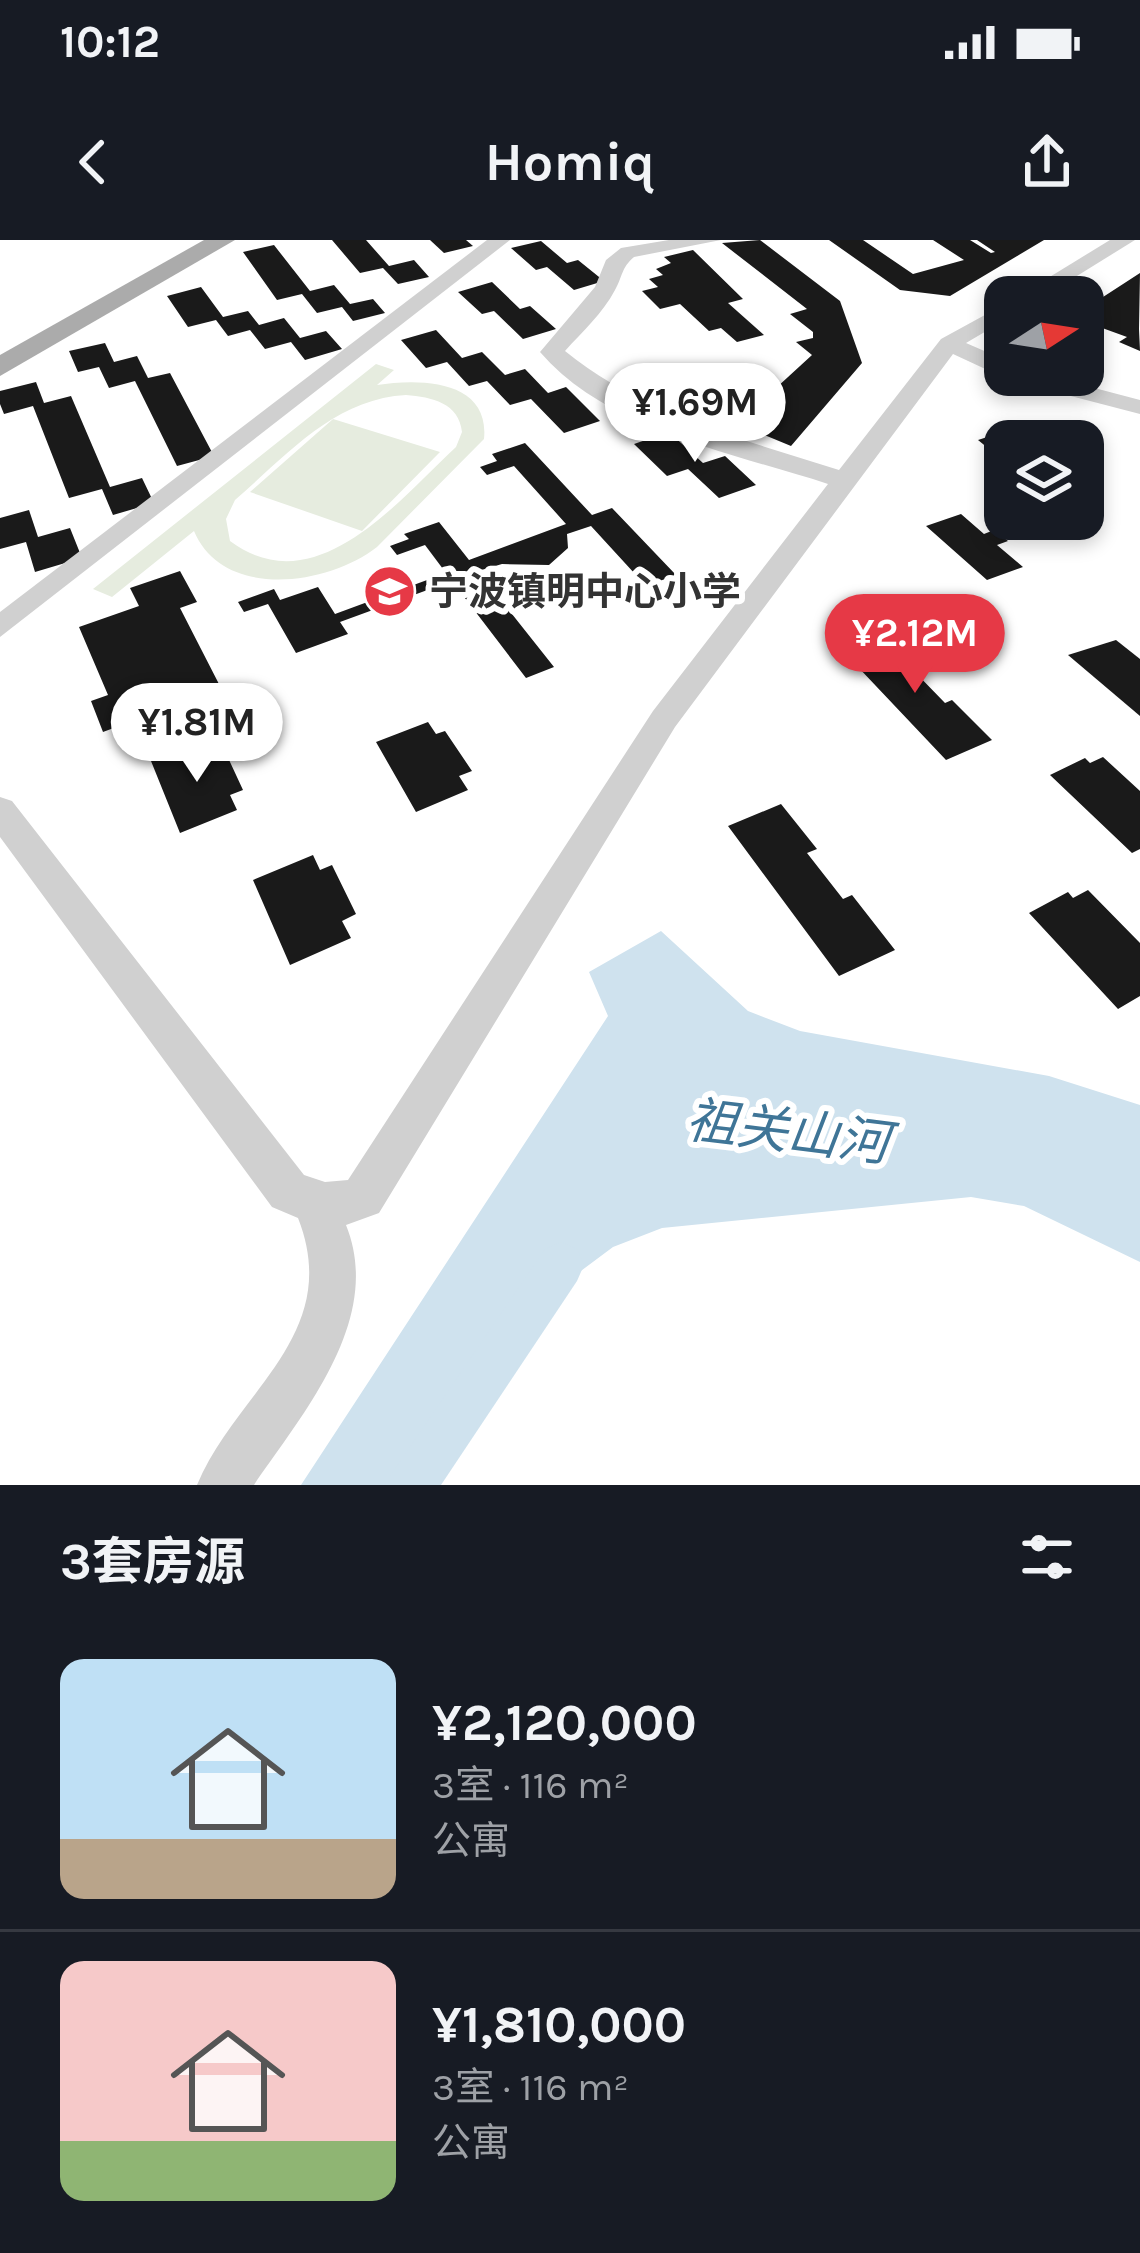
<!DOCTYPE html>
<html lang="zh">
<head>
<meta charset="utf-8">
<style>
  :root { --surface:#171b24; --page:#242831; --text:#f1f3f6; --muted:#9ea1a6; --line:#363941; --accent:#e63946 }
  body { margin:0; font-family:Karla,"Noto Sans SC",sans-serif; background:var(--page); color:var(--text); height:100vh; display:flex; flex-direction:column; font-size:45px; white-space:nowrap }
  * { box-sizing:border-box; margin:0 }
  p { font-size:39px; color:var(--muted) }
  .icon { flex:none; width:66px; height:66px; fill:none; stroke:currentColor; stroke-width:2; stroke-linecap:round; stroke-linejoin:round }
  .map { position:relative; height:1245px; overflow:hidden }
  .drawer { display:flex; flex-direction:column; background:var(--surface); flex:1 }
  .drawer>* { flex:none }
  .needle { width:78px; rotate:78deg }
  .tools { position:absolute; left:984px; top:36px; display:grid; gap:24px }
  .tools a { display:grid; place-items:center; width:120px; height:120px; border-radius:24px; background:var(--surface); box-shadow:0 6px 18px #0003; font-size:60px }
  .price { position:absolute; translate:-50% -102px; padding:0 27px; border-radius:42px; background:#fff; color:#222; font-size:39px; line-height:78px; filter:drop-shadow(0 3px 6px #0008) }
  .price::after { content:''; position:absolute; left:50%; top:72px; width:36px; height:27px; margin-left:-18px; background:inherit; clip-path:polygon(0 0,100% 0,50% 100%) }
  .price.selected { background:var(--accent); color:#fff }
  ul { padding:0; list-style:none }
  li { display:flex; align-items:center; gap:36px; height:300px; padding:0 60px }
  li+li { border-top:3px solid var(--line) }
  li span { display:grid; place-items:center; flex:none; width:336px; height:240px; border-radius:24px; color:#555 }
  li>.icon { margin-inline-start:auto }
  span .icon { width:144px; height:144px; fill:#fffc; stroke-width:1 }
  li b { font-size:51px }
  h2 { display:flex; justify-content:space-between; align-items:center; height:144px; padding:0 60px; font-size:51px }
  .status { display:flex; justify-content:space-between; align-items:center; height:84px; padding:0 60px; background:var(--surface); direction:ltr }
  .status svg { height:33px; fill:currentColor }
  header { display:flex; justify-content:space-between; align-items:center; height:156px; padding:0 60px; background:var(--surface); font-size:54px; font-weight:700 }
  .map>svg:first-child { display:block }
  .green { fill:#e6ecdf; fill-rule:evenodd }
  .water { fill:#cfe2ee }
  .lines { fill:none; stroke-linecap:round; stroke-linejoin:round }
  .canal { fill:#cfe2ee; fill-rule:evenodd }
  .building { fill:#1a1a1a }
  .minor { fill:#d0d0d0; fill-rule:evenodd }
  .major { fill:#ababab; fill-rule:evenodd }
  .labels { text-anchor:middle; stroke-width:12; stroke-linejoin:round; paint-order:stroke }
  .poi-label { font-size:39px; font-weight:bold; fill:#333; stroke:#fff; text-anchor:start }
  .near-water-label { font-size:51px; font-style:italic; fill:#3f7597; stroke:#fff }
</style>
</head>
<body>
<div class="status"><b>10:12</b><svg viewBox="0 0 49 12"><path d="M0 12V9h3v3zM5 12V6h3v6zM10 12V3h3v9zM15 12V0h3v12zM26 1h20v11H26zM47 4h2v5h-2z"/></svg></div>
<header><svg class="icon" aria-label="back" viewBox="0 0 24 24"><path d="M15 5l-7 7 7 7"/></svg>Homiq<svg class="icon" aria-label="share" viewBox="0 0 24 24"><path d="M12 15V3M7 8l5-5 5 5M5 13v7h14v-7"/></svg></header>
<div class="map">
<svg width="1140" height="1245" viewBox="0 0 1140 1245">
  <rect width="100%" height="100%" fill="#fff"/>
  <g class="green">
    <path d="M376 124 394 130 377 145C421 138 490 140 484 199L377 307C327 346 223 360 194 291L112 357 93 349ZM406 155C432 157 459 163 462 192L456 207C398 261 315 365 230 301L226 279 235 260C287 215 334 159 406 155Z"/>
    <polygon points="333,179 440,212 362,291 250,252"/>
  </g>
  <polygon class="water" points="661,691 748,771 800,791 1049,836 1140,865 1140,1022 1024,966 971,957 662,988 613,1007 499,1092 409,1245 301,1245 608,776 589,732"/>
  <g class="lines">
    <polygon class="canal" points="561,1002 577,1009 584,1025 577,1041 441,1245 384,1245 545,1009"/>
  </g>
  <g class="building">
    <polygon points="332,0 366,0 389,26 414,20 429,37 398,44 383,28 360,33"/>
    <polygon points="430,0 466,0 473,6 444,13"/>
    <polygon points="760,0 840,61 862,123 791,206 695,166 702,161 683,145 714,135 748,164 764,159 812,115 796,102 813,98 813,92 790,74 807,69 722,3"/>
    <polygon points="829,0 863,0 913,34 964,20 933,0 970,0 991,13 995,12 977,0 1044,0 950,56 900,50"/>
    <polygon points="541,1 567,23 578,20 604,41 574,50 547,27 536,30 511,8"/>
    <polygon points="274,5 310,51 334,45 350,64 373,59 385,73 353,81 342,67 317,73 302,54 277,60 243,12"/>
    <polygon points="693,10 743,59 728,63 764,95 737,102 721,88 709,91 680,64 660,69 642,51 658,47 649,39 663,35 656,29 671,23 664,17"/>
    <polygon points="1140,33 1139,89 1140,111 1119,102 1127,97 1083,81 1083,70"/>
    <polygon points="492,42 520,69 530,66 556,89 523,99 494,71 482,74 458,52"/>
    <polygon points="201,47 223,77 248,71 259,85 284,78 300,98 326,91 342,109 305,120 291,102 265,109 250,90 228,96 216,80 188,87 167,56"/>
    <polygon points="436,90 462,118 482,112 505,135 525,129 548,153 566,147 600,181 564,193 531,159 510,165 487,141 469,146 447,122 426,128 401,100"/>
    <polygon points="105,103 114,122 137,116 148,138 170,133 214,216 177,226 135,141 109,148 99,127 78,132 69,111"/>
    <polygon points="36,142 44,163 71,156 110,247 142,238 154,263 113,275 102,249 69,258 33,166 4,174 0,164 0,151"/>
    <polygon points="1009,190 1023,201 1005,201 1005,222 978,200"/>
    <polygon points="669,192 703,223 725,216 756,245 719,258 688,229 667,236 634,204"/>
    <polygon points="525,203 592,275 612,268 676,335 646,346 591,286 567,294 568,308 549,325 502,324 478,331 554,427 526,438 452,341 340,382 348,394 296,413 268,364 244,372 238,362 274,349 280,360 318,347 335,374 446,333 425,305 397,315 390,306 409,299 404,294 439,282 469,320 566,284 514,226 487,235 480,227 497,221 492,214"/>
    <polygon points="29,270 38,297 70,288 82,318 35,332 26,302 0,309 0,278"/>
    <polygon points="961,274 984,294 994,290 1008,301 997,305 1023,327 987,340 926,286"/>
    <polygon points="180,331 197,362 180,368 221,448 103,492 91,461 108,455 79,387 139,366 130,348"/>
    <polygon points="885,391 919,425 911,428 945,463 952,460 992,500 946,520 840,408"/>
    <polygon points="1116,400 1140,419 1140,476 1068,415"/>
    <polygon points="428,482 436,494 445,491 472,531 459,536 468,550 416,572 376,502"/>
    <polygon points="207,500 213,513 224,509 243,550 230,555 237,570 180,593 151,521"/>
    <polygon points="1103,517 1140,551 1140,609 1132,613 1050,535 1085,518 1090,523"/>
    <polygon points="781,564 817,609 807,613 843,659 852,655 895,710 839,736 728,586"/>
    <polygon points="313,615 320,630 332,625 356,674 342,681 351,698 290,725 253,640"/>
    <polygon points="1088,650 1140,703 1140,756 1118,769 1029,673 1068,652 1073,658"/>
  </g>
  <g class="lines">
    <g class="minor">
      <polygon points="487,0 510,0 0,397 0,372"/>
      <path d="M669 0H721L634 17C621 28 623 36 615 50 603 73 582 92 565 111 645 176 743 199 839 230L941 99 1005 64V80L966 103 1005 120V135H1045L1140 160V174L1009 140 953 114 675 487 379 973 346 985C384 1079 304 1172 254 1245H197C236 1151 344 1095 298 978L272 967 0 597V557L12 561 304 935 325 942 348 940 653 471 828 244C734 213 608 191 540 112L595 47 606 20 621 8Z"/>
      <polygon points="1110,0 1135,0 1043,57 1017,57"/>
    </g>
    <polygon class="major" points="204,0 235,0 0,136 0,115"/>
  </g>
  <defs>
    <symbol id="school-disc" viewBox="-11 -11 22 22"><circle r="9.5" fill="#e63946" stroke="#fff"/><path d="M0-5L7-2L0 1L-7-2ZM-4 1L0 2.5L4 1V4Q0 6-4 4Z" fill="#fff"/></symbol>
  </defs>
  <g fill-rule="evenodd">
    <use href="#school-disc" x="360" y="322" width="59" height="59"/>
  </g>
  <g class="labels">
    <g class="poi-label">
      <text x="429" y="365">宁波镇明中心小学</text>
    </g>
    <g class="near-water-label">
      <text transform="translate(788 891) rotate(7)" y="18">祖关山河</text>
    </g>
  </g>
</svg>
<div class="tools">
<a><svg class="needle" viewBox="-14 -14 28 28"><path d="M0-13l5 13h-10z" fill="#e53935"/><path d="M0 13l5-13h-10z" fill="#9ea1a6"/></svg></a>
<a><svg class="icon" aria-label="layers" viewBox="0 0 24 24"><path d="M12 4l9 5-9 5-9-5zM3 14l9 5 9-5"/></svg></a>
</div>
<b class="price" style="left:695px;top:225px">¥1.69M</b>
<b class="price selected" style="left:915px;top:456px">¥2.12M</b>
<b class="price" style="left:197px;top:545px">¥1.81M</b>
</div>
<section class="drawer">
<h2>3套房源<svg class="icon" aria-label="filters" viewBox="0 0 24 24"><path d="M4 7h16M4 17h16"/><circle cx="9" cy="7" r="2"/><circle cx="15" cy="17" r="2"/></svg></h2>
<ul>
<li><span style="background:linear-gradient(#bfe0f5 75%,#b9a48a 0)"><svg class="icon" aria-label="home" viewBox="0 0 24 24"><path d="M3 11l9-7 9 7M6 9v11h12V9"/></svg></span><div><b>¥2,120,000</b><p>3室 · 116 m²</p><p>公寓</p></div></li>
<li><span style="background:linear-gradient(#f6c9c9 75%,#8fb573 0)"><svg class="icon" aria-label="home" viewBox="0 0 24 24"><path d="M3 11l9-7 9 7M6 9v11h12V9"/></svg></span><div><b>¥1,810,000</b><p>3室 · 116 m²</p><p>公寓</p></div></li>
</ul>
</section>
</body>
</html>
